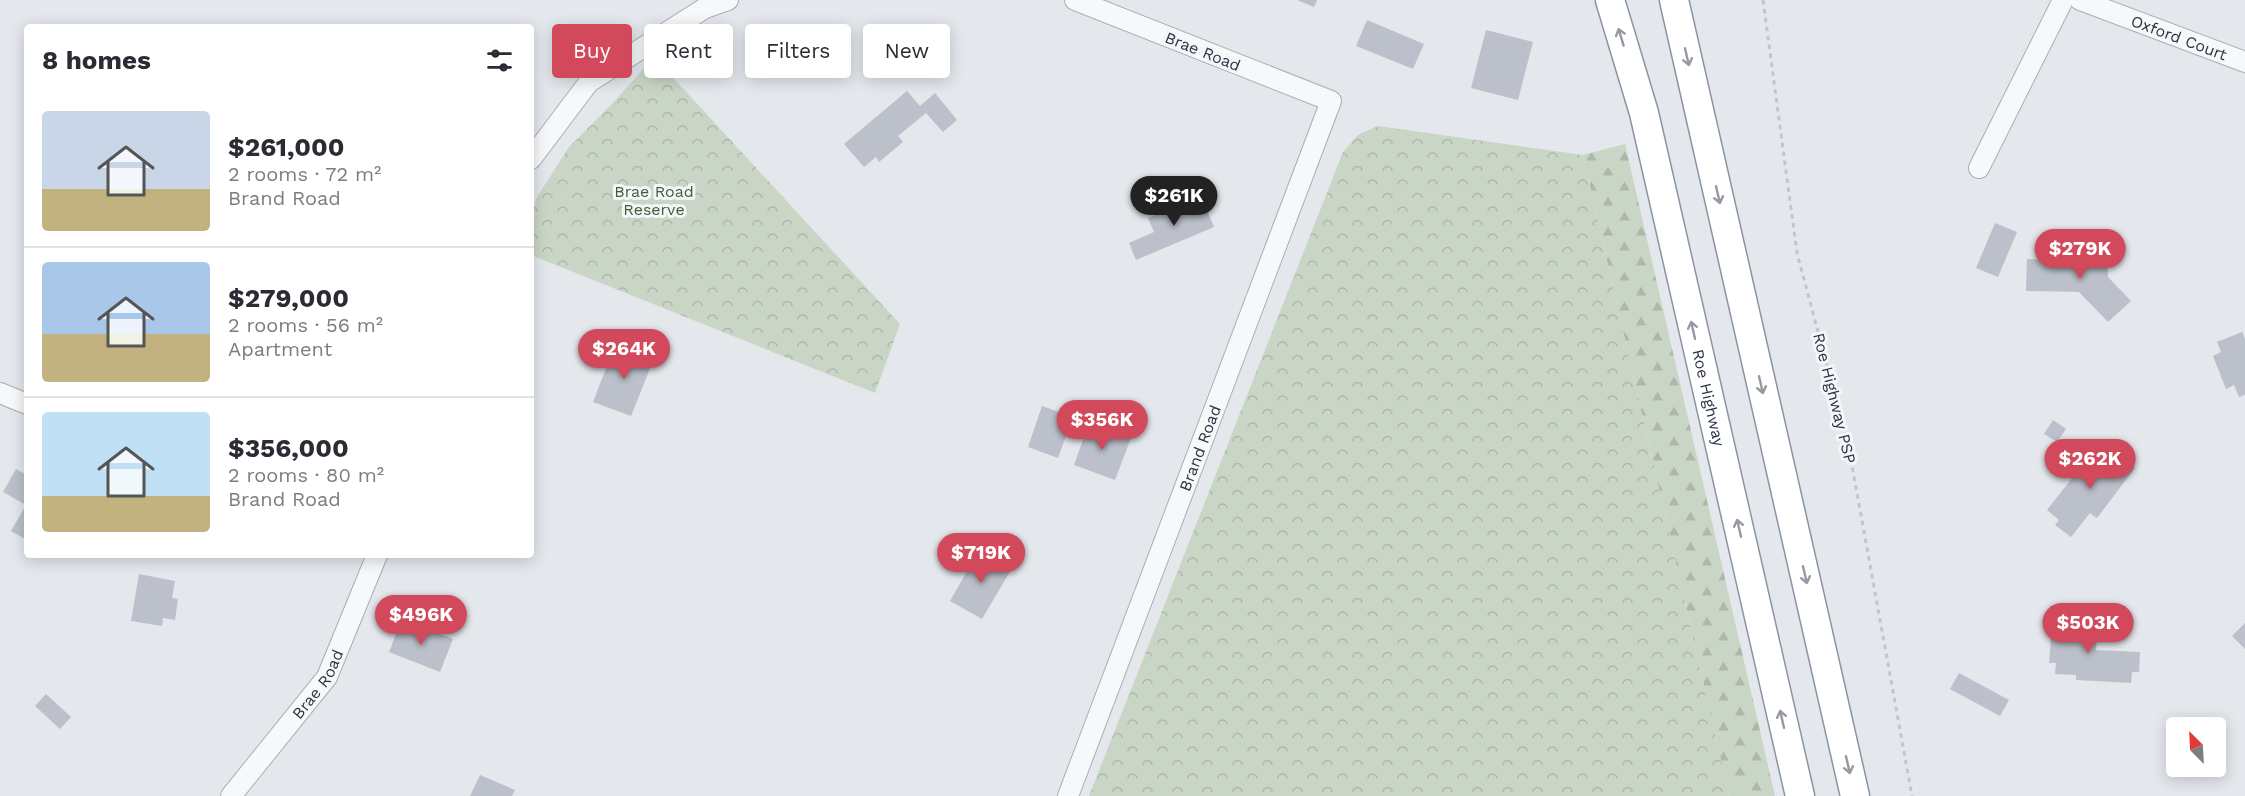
<!DOCTYPE html>
<html lang="en">
<head>
<meta charset="utf-8">
<style>
  :root { --surface:#fff; --page:#f7f7f7; --text:#2b2b33; --muted:#7c7c81; --line:#e1e1e2; --accent:#d1495b }
  body { margin:0; font-family:"Work Sans",sans-serif; background:var(--page); color:var(--text); height:100vh; display:flex; flex-direction:column; font-size:22px; white-space:nowrap }
  * { box-sizing:border-box; margin:0 }
  p { font-size:20px; color:var(--muted) }
  .icon { flex:none; width:33px; height:33px; fill:none; stroke:currentColor; stroke-width:2; stroke-linecap:round; stroke-linejoin:round }
  .map { position:relative; flex:1; overflow:hidden }
  .side { position:absolute; left:24px; top:24px; width:510px; height:534px; display:flex; flex-direction:column; background:var(--surface); border-radius:6px; box-shadow:0 3px 15px #0003 }
  .side>* { flex:none }
  .top-card { position:absolute; left:552px; top:24px; width:570px; height:54px; display:flex; gap:12px }
  .needle { width:39px; rotate:336deg }
  .buttons { position:absolute; left:2166px; top:717px; display:grid; gap:12px }
  .buttons a { display:grid; place-items:center; width:60px; height:60px; border-radius:6px; background:var(--surface); box-shadow:0 3px 15px #0003; font-size:30px }
  .price { position:absolute; translate:-50% -51px; padding:0 14px; border-radius:21px; background:var(--accent); color:#fff; font-size:20px; line-height:39px; filter:drop-shadow(0 2px 3px #0008) }
  .price::after { content:''; position:absolute; left:50%; top:36px; width:18px; height:14px; margin-left:-9px; background:inherit; clip-path:polygon(0 0,100% 0,50% 100%) }
  .price.selected { background:#222; color:#fff }
  ul { padding:0; list-style:none }
  li { display:flex; align-items:center; gap:18px; height:150px; padding:0 18px }
  li+li { border-top:2px solid var(--line) }
  li span { display:grid; place-items:center; flex:none; width:168px; height:120px; border-radius:6px; color:#555 }
  li>.icon { margin-inline-start:auto }
  span .icon { width:72px; height:72px; fill:#fffc; stroke-width:1 }
  li b { font-size:26px }
  h2 { display:flex; justify-content:space-between; align-items:center; height:72px; padding:0 18px; font-size:26px }
  .tag { padding:0 21px; border-radius:6px; background:var(--surface); box-shadow:0 3px 15px #0003; font-size:21px; line-height:54px }
  .tag.selected { background:var(--accent); color:#fff }
  .map>svg:first-child { display:block }
  .forest { fill:url(#forest-firs) }
  .park { fill:url(#park-crowns) }
  .building { fill:#bbc0ca }
  .lines { fill:none; stroke-linecap:round; stroke-linejoin:round }
  .minor-casing { stroke:#a9aeb7; stroke-width:22 }
  .highway-casing { stroke:#8b94a3; stroke-width:31 }
  .path { stroke:#c2c5cb; stroke-width:3; stroke-dasharray:4.5 4.5; stroke-linecap:butt }
  .minor { stroke:#f7f8fa; stroke-width:20 }
  .highway { stroke:#fff; stroke-width:28 }
  .oneway { stroke:#959aa2 }
  .labels { text-anchor:middle; stroke-width:6; stroke-linejoin:round; paint-order:stroke }
  .street-label { font-size:16px; fill:#2b3445; stroke:#f4f6f9 }
  .park-label { font-size:16px; fill:#3f6138; stroke:#f4f6f9 }
</style>
</head>
<body>
<div class="map">
<svg width="2245" height="796" viewBox="0 0 2245 796">
  <defs>
    <pattern id="forest-firs" width="22" height="20" patternUnits="userSpaceOnUse" patternTransform="scale(1.5)"><rect width="22" height="20" fill="#c9d6c5"/><path d="M5 1l3.5 6h-7zM16 11l3.5 6h-7z" fill="#adb8ab"/></pattern>
    <pattern id="park-crowns" width="20" height="18" patternUnits="userSpaceOnUse" patternTransform="scale(1.5)"><rect width="20" height="18" fill="#c9d6c5"/><path d="M2 6a3 3 0 1 1 6 0M12 15a3 3 0 1 1 6 0" fill="none" stroke="#adb8ab"/></pattern>
  </defs>
  <rect width="100%" height="100%" fill="#e4e7ec"/>
  <polygon class="forest" points="1625,144 1775,796 1729,796 1583,155"/>
  <g class="park">
    <polygon points="654,57 900,324 875,393 531,255 531,218 537,197 569,147 611,105"/>
    <polygon points="1378,126 1583,155 1729,796 1089,796 1343,152 1358,135"/>
  </g>
  <g class="building">
    <polygon points="1297,0 1317,0 1314,7"/>
    <polygon points="1367,20 1424,44 1413,69 1356,46"/>
    <polygon points="1486,30 1533,42 1518,100 1471,88"/>
    <polygon points="907,91 920,106 935,93 957,120 943,132 926,113 898,136 903,142 879,162 876,157 864,167 844,144"/>
    <polygon points="1201,196 1214,227 1136,260 1129,243 1154,232 1148,218"/>
    <polygon points="1995,223 2017,232 1998,277 1976,268"/>
    <polygon points="2090,241 2102,241 2107,247 2108,277 2131,301 2108,322 2079,292 2026,291 2027,259 2081,261 2090,253"/>
    <polygon points="2242,332 2245,339 2245,395 2239,397 2234,385 2226,389 2213,356 2221,352 2217,342"/>
    <polygon points="626,344 655,356 631,416 593,402 612,353 620,357"/>
    <polygon points="1042,406 1073,417 1058,458 1028,447"/>
    <polygon points="2053,420 2066,429 2057,442 2044,434"/>
    <polygon points="1089,423 1131,438 1115,480 1074,465"/>
    <polygon points="2094,450 2107,460 2115,450 2130,461 2128,463 2135,468 2097,518 2090,513 2071,537 2055,525 2059,520 2047,510"/>
    <polygon points="16,469 27,475 27,540 11,531 26,505 3,492"/>
    <polygon points="980,549 1012,568 982,619 950,601"/>
    <polygon points="139,574 175,581 172,598 178,599 175,620 163,618 162,626 131,621"/>
    <polygon points="2053,611 2072,612 2071,628 2097,630 2096,650 2140,652 2139,672 2132,672 2131,683 2076,680 2076,675 2055,674 2056,663 2049,663"/>
    <polygon points="402,619 453,639 440,672 389,652"/>
    <polygon points="2245,623 2245,649 2232,636"/>
    <polygon points="1959,673 2009,700 2000,716 1950,689"/>
    <polygon points="46,694 71,717 60,729 35,706"/>
    <polygon points="480,775 515,790 512,796 470,796"/>
  </g>
  <g class="lines">
    <defs>
      <g id="minor">
        <path id="s1" d="M2080 0 2245 62"/>
        <polyline points="531,159 589,82 705,8 728,0"/>
        <polyline points="1979,168 2063,0"/>
        <polyline points="0,393 27,404"/>
        <path id="s2" d="M231 796 327 677 377 555"/>
        <path id="s3" d="M1068 796 1331 101 1075 0"/>
      </g>
      <g id="highway">
        <path id="s4" d="M1610 0 1644 113 1800 796"/>
        <polyline points="1674,0 1855,796"/>
      </g>
    </defs>
    <use href="#minor" class="minor-casing"/>
    <use href="#highway" class="highway-casing"/>
    <polyline class="path" points="1763,0 1797,253 1840,414 1853,471 1912,796"/>
    <use href="#minor" class="minor"/>
    <use href="#highway" class="highway"/>
  </g>
  <defs><path id="oneway-shaft" d="M-6 0H5M1.5-3L5.5 0L1.5 3" fill="none" stroke-width="1.6" stroke-linecap="round" stroke-linejoin="round" transform="scale(1.5)"/></defs>
  <g class="oneway">
    <use href="#oneway-shaft" transform="translate(1621 37) rotate(-107)"/>
    <use href="#oneway-shaft" transform="translate(1687 57) rotate(77)"/>
    <use href="#oneway-shaft" transform="translate(1718 195) rotate(77)"/>
    <use href="#oneway-shaft" transform="translate(1693 330) rotate(-103)"/>
    <use href="#oneway-shaft" transform="translate(1761 385) rotate(77)"/>
    <use href="#oneway-shaft" transform="translate(1739 528) rotate(-103)"/>
    <use href="#oneway-shaft" transform="translate(1805 575) rotate(77)"/>
    <use href="#oneway-shaft" transform="translate(1782 719) rotate(-103)"/>
    <use href="#oneway-shaft" transform="translate(1848 765) rotate(77)"/>
  </g>
  <g class="labels">
    <g class="street-label">
      <text dy="6" stroke="none"><textPath href="#s1" startOffset="106">Oxford Court</textPath></text>
      <text transform="translate(1203 51) rotate(22)" y="6">Brae Road</text>
      <text dy="6" stroke="none"><textPath href="#s4" startOffset="410">Roe Highway</textPath></text>
      <text transform="translate(1835 398) rotate(76)" y="6">Roe Highway PSP</text>
      <text dy="6" stroke="none"><textPath href="#s3" startOffset="372">Brand Road</textPath></text>
      <text dy="6" stroke="none"><textPath href="#s2" startOffset="142">Brae Road</textPath></text>
    </g>
    <g class="park-label">
      <text x="654" y="197">Brae Road<tspan x="654" dy="18">Reserve</tspan></text>
    </g>
  </g>
</svg>
<div class="buttons">
<a><svg class="needle" viewBox="-14 -14 28 28"><path d="M0-13l5 13h-10z" fill="#e53935"/><path d="M0 13l5-13h-10z" fill="#7c7c81"/></svg></a>
</div>
<b class="price selected" style="left:1174px;top:227px">$261K</b>
<b class="price" style="left:2080px;top:280px">$279K</b>
<b class="price" style="left:624px;top:380px">$264K</b>
<b class="price" style="left:1102px;top:451px">$356K</b>
<b class="price" style="left:2090px;top:490px">$262K</b>
<b class="price" style="left:981px;top:584px">$719K</b>
<b class="price" style="left:421px;top:646px">$496K</b>
<b class="price" style="left:2088px;top:654px">$503K</b>
<div class="top-card">
<a class="tag selected">Buy</a>
<a class="tag">Rent</a>
<a class="tag">Filters</a>
<a class="tag">New</a>
</div>
<section class="side">
<h2>8 homes<svg class="icon" aria-label="filters" viewBox="0 0 24 24"><path d="M4 7h16M4 17h16"/><circle cx="9" cy="7" r="2"/><circle cx="15" cy="17" r="2"/></svg></h2>
<ul>
<li><span style="background:linear-gradient(#c9d6e8 65%,#c2b280 0)"><svg class="icon" aria-label="home" viewBox="0 0 24 24"><path d="M3 11l9-7 9 7M6 9v11h12V9"/></svg></span><div><b>$261,000</b><p>2 rooms · 72 m²</p><p>Brand Road</p></div></li>
<li><span style="background:linear-gradient(#a9c7e8 60%,#c2b280 0)"><svg class="icon" aria-label="home" viewBox="0 0 24 24"><path d="M3 11l9-7 9 7M6 9v11h12V9"/></svg></span><div><b>$279,000</b><p>2 rooms · 56 m²</p><p>Apartment</p></div></li>
<li><span style="background:linear-gradient(#bfe0f5 70%,#c2b280 0)"><svg class="icon" aria-label="home" viewBox="0 0 24 24"><path d="M3 11l9-7 9 7M6 9v11h12V9"/></svg></span><div><b>$356,000</b><p>2 rooms · 80 m²</p><p>Brand Road</p></div></li>
</ul>
</section>
</div>
</body>
</html>
